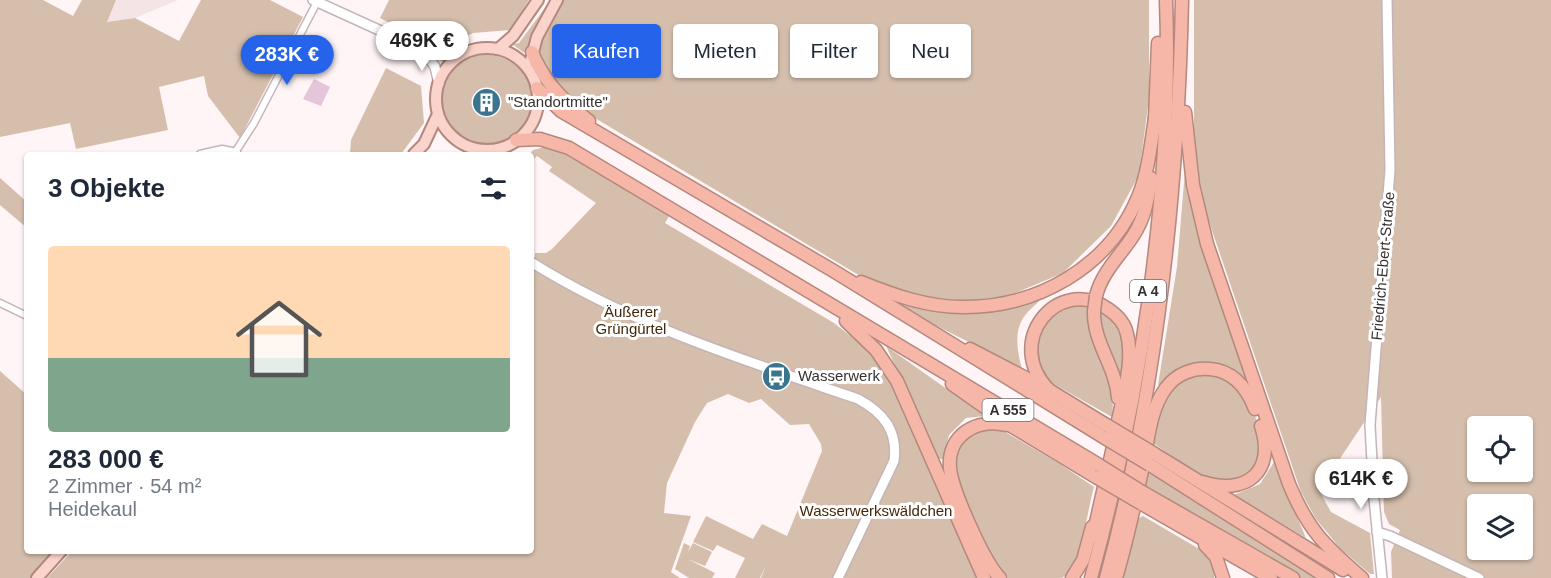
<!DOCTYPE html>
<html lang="de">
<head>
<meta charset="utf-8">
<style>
  :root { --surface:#fff; --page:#f2f2f3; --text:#1f2937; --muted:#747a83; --line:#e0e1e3; --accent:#2563eb }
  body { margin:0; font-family:Helvetica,sans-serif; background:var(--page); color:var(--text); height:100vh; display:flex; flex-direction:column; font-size:22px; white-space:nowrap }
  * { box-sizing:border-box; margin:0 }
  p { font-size:20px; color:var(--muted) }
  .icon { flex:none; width:33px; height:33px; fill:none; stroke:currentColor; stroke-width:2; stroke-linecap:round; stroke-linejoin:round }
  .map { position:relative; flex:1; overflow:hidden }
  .side { position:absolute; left:24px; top:152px; width:510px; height:402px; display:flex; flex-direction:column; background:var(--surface); border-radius:6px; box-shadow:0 2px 4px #0004 }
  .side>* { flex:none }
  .banner { position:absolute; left:552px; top:24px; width:570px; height:54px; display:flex; gap:12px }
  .tools { position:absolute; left:1467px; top:416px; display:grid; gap:12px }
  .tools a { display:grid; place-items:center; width:66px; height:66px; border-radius:6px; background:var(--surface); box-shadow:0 2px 4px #0004; font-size:30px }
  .price { position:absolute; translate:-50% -51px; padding:0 14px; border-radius:21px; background:#fff; color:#222; font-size:20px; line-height:39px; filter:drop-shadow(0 2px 3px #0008) }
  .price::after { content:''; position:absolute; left:50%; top:36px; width:18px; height:14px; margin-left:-9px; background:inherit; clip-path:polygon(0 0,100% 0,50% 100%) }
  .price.selected { background:var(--accent); color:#fff }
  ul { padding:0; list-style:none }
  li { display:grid; align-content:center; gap:12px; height:318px; padding:0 24px }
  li+li { border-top:2px solid var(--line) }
  li span { display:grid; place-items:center; height:186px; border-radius:6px; color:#555 }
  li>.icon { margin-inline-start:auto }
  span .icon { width:108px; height:108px; fill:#fffc; stroke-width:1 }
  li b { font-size:26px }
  h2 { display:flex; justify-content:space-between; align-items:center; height:72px; padding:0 24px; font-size:26px }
  .pill { padding:0 21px; border-radius:6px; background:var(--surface); box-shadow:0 2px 4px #0004; font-size:21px; line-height:54px }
  .pill.selected { background:var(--accent); color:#fff }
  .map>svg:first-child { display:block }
  .built { fill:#f4e4e6 }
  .green { fill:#d5beac; fill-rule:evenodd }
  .building { fill:#e5c5da }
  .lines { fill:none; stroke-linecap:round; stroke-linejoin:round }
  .street-casing { stroke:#c5b4b7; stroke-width:9 }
  .secondary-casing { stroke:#c5b4b7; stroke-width:12 }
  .primary-casing { stroke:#b3887e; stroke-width:14 }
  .highway-casing { stroke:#b3887e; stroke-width:15 }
  .street { stroke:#fff; stroke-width:6 }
  .secondary { stroke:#fff; stroke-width:9 }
  .primary { stroke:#fad4cb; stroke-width:10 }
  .highway { stroke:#f6b7a8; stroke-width:12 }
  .highway-bridge-casing { stroke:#b3887e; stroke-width:15; stroke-linecap:butt }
  .highway-bridge { stroke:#f6b7a8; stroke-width:12 }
  .labels { text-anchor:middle; stroke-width:6; stroke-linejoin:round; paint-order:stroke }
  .shield { fill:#fff; stroke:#726e6f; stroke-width:1.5 }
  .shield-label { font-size:14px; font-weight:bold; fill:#363031 }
  .poi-label { font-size:15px; fill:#363031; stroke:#fff; text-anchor:start }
  .street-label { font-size:15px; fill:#363031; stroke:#fff }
  .park-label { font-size:15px; fill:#442609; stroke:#fff }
</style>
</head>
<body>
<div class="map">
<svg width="1551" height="578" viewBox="0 0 1551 578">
  <rect width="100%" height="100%" fill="#fff4f6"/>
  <polygon class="built" points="116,0 178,0 135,18 106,22"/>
  <g class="green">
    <polygon points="0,0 43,0 73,16 82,0 116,0 107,22 135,18 179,41 201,0 270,0 303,17 240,138 208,96 204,76 159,87 168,130 76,149 70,123 0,137"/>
    <polygon points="389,0 529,0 510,30 473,33 449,45 434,47 380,18"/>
    <polygon points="562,0 1149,0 1149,98 1139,175 1111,226 1063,273 1006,297 958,301 934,300 913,295 867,280 578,108 540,66 538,46"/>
    <path d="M1194 0H1551V578H1392L1391 552 1400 530 1389 524 1384 512 1381 397 1319 490 1331 512 1370 533 1374 574H1370L1340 548 1316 519 1301 492 1201 198 1194 141ZM1478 426H1522V471H1478ZM1478 504H1522V549H1478Z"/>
    <polygon points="550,1 552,1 527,52 523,52 512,44 519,43"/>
    <circle cx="487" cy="100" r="45"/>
    <polygon points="386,68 421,86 424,123 401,154 350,154 351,140"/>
    <polygon points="545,147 565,152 669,216 665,223 834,323 866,348 894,387 978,578 761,578 766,566 760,578 735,578 745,558 717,545 713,551 693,542 706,516 753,539 762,524 787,536 822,451 821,444 809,424 790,425 761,399 749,403 728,394 707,403 695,422 667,483 664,513 691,516 671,572 680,578 47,578 72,551 531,550 531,258 535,257 535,253 546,253 552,249 596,203 549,171 552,167 537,156 533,160 530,154 533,150"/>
    <polygon points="1185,171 1187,172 1252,391 1219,366 1163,386 1158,385 1177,267"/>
    <polygon points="0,178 27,202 27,228 0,205"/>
    <path d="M1042 296C1039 303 1032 307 1026 314 1013 330 1017 351 1022 369L935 325 902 305 952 313 1011 307Z"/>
    <path d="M1070 305 1091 306C1101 341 1117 380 1112 417L1045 379C1042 370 1035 357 1034 347 1033 329 1055 312 1070 305Z"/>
    <path d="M1098 311C1133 320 1125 354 1120 381L1108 353Z"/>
    <polygon points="886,346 985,416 966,418 949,435 943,459 939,459"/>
    <polygon points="0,371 27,395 27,550 54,551 30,578 0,578"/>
    <path d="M1201 374C1208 374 1218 374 1224 377 1249 392 1267 431 1259 460 1257 468 1247 476 1240 481H1207L1153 443C1159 411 1163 379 1201 374Z"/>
    <path d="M979 429H1000L1060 464 1094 487C1087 511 1082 564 1062 578H1008C1004 574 998 570 995 565 982 546 949 473 956 452 959 441 970 435 979 429Z"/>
    <polygon points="1274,462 1306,538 1234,495 1260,484"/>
    <polygon points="1149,470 1322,578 1300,578 1290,573 1145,488"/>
    <polygon points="1143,516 1206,553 1215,572 1214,578 1122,578 1139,518"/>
    <polygon points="684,543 690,546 688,552 693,543 712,552 705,566 688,559 715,573 712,578 689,578 675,569"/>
  </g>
  <polygon class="building" points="314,79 330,87 321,106 303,99"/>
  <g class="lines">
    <defs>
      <g id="street">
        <polyline points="200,154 222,149 237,152"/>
        <polyline points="234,154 254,123 317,2"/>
        <polyline points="0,303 27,316"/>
      </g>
      <g id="secondary">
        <polyline points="313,0 425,51 443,55 472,50"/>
        <polyline points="425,51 435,67 439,84"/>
        <path d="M531 262C631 325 747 361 858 399 884 413 898 431 894 461L838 578"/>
        <polyline points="1377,532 1390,536 1479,578"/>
        <polyline points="1382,578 1374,499 1370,425 1390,170 1387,0"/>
      </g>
      <g id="primary">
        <circle cx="487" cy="99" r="51"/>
        <polyline points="498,49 513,36 538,0"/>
        <polyline points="531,60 537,37 557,0"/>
        <polyline points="414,154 424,144 438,114"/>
        <polyline points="37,578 62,550"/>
      </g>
      <g id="highway">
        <path d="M532 52C543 81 565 103 589 121"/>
        <polyline points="537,88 561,111 832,270 1105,438"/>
        <path d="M1185 112 1193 185 1207 244 1289 484C1308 530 1325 546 1362 578"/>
        <polyline points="1155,118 1158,43"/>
        <polyline points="516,140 540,139 569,148 1099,465"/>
        <path d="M861 282C893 295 927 307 962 307 1037 308 1109 267 1138 197 1149 171 1151 141 1156 112"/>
        <path d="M1096 296C1102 272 1120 256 1133 236 1145 218 1148 199 1151 178"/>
        <path d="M1094 311C1093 343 1116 366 1118 398"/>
        <polyline points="846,321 876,350 897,381 984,578"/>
        <polyline points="970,349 1049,390 1108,426"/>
        <polyline points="952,384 1013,427 1096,477"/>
        <path d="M1049 390C1002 342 1058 274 1108 309 1117 315 1125 324 1127 334 1134 361 1123 395 1118 421"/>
        <polyline points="1153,453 1343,570"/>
        <polyline points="1150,465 1328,578"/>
        <path d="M1202 482C1246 496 1276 472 1261 426"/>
        <polyline points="1144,493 1293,578"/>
        <polyline points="1142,504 1271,578"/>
        <polyline points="1093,536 1115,438"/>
        <polyline points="1205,545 1216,557 1223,578"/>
        <path d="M1000 578C984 562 952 490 950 468 947 435 977 418 1006 425"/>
        <polyline points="1072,578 1083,560 1092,527"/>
        <path d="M1091 578C1141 396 1173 189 1166 0"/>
        <path d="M1106 578C1157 389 1178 195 1182 0"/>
        <path d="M1116 578C1127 541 1135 504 1143 466 1148 441 1150 409 1166 388 1176 374 1194 367 1210 369 1234 371 1247 388 1255 409"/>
      </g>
    </defs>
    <use href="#street" class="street-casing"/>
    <use href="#secondary" class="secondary-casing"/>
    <use href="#primary" class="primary-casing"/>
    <use href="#highway" class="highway-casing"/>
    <use href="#street" class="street"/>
    <use href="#secondary" class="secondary"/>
    <use href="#primary" class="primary"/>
    <use href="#highway" class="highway"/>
    <defs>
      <g id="highway-bridge">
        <polyline points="1094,311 1096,296"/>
        <polyline points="1108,426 1153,453"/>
        <polyline points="1105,438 1150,465"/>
        <polyline points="1099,465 1144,493"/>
        <polyline points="1096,477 1142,504"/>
      </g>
    </defs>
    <use href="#highway-bridge" class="highway-bridge-casing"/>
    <use href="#highway-bridge" class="highway-bridge"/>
  </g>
  <defs>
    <symbol id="building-disc" viewBox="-11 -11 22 22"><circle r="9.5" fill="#3a758d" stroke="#fff"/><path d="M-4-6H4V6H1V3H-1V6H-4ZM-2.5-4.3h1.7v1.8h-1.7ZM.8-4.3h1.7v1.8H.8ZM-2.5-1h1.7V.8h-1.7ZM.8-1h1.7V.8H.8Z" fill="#fff"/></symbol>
    <symbol id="bus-disc" viewBox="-11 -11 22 22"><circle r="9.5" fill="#3a758d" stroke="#fff"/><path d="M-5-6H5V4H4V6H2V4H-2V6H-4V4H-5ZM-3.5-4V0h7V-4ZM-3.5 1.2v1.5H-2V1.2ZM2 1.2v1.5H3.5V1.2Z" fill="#fff"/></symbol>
  </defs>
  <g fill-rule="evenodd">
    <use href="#building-disc" x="470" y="86" width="33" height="33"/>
    <use href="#bus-disc" x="760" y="360" width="33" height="33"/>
  </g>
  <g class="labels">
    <g class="shield">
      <rect x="1130" y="280" width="36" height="22" rx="4.5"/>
      <rect x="982.5" y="399" width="51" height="22" rx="4.5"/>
    </g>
    <g class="shield-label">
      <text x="1148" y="296">A 4</text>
      <text x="1008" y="415">A 555</text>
    </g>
    <g class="poi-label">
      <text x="508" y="107">"Standortmitte"</text>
      <text x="798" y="381">Wasserwerk</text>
    </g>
    <g class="street-label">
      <text transform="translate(1383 266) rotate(-85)" y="5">Friedrich-Ebert-Straße</text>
    </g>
    <g class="park-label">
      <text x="631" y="317">Äußerer<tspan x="631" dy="17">Grüngürtel</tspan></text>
      <text x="876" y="516">Wasserwerkswäldchen</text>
    </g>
  </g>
</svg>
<div class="tools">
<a><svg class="icon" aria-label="locate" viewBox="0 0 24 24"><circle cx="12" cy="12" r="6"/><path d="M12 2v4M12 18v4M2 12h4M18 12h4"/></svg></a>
<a><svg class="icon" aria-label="layers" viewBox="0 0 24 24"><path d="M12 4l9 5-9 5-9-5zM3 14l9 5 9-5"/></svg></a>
</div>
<b class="price" style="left:422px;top:72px">469K €</b>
<b class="price selected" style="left:287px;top:86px">283K €</b>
<b class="price" style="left:1361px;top:510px">614K €</b>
<div class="banner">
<a class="pill selected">Kaufen</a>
<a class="pill">Mieten</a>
<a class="pill">Filter</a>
<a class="pill">Neu</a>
</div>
<section class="side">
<h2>3 Objekte<svg class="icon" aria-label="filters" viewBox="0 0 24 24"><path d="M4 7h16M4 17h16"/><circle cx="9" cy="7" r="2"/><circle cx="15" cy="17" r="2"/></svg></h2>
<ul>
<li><span style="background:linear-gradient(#ffd9b3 60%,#7fa58c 0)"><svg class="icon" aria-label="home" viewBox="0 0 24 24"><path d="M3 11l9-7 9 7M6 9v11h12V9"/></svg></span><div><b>283 000 €</b><p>2 Zimmer · 54 m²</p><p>Heidekaul</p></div></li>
</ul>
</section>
</div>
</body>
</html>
